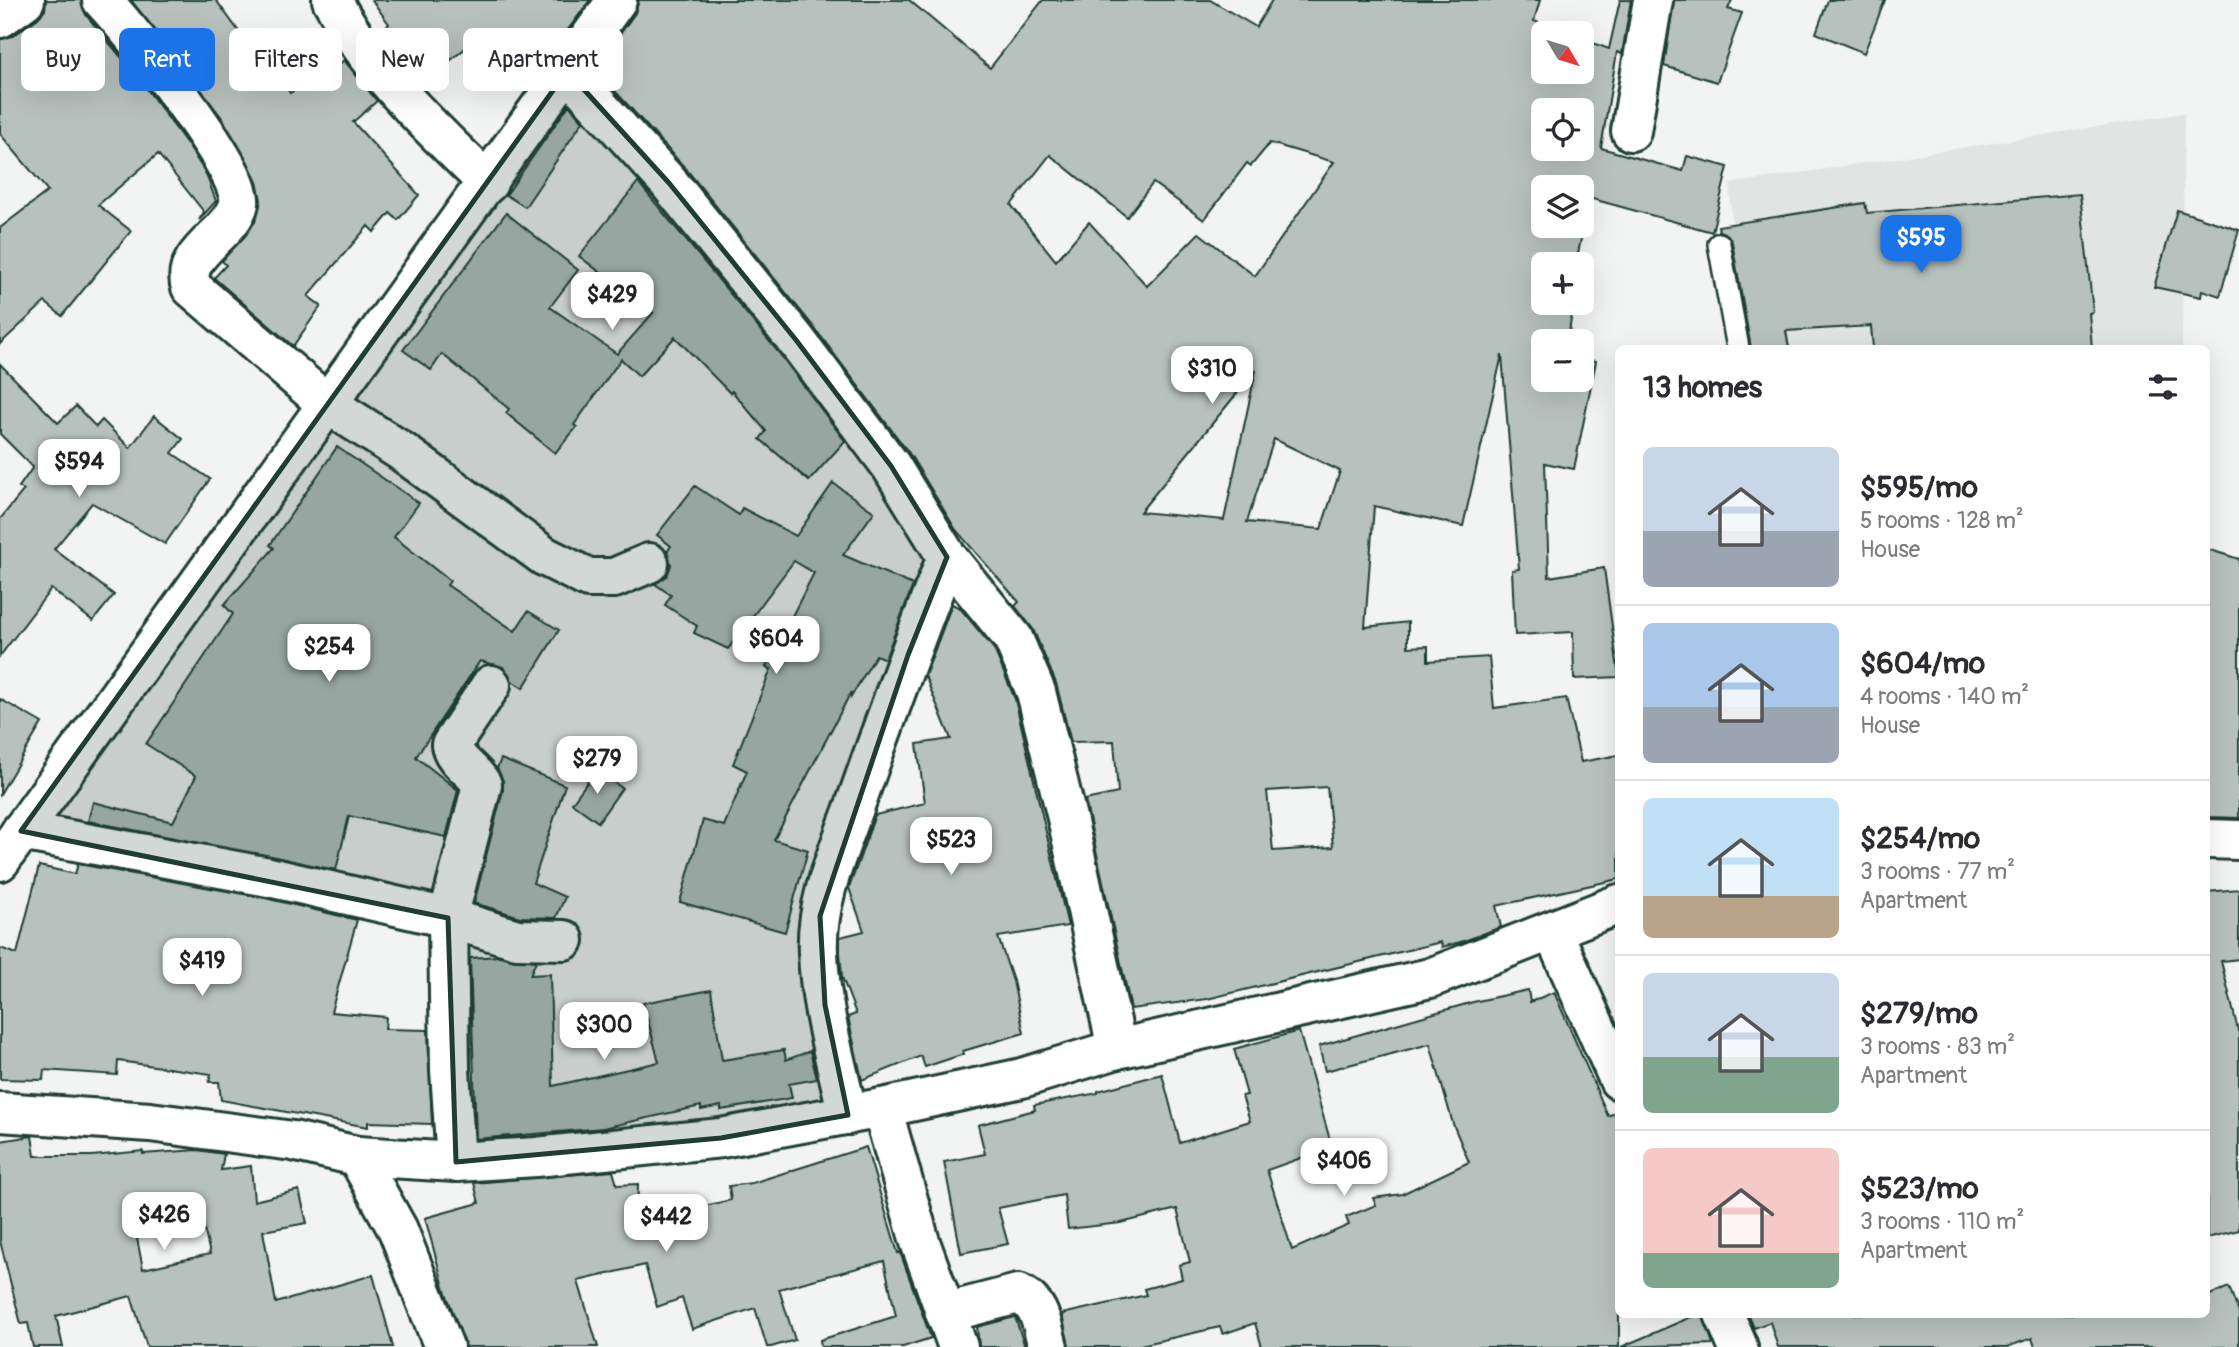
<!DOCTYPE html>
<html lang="en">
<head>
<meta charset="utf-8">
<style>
  :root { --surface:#fff; --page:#f7f7f7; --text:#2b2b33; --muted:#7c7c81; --line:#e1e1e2; --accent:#1a73e8 }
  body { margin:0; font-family:Pangolin,sans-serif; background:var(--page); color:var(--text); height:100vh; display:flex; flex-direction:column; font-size:26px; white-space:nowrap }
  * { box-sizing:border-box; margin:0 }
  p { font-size:23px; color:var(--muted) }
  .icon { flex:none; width:38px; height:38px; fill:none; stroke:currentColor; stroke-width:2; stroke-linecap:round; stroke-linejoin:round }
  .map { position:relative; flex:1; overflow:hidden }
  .sheet { position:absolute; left:1615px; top:345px; width:595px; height:973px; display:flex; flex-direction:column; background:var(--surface); border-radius:10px; box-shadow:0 7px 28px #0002 }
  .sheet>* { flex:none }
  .guide { position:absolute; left:21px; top:28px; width:665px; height:63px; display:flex; gap:14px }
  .needle { width:46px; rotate:128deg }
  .controls { position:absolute; left:1531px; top:21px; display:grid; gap:14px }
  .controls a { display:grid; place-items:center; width:63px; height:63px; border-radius:10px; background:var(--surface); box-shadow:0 7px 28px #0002; font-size:35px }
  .price { position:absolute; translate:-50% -60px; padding:0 16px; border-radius:14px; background:#fff; color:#222; font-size:23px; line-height:46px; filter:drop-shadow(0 2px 4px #0008) }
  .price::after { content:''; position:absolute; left:50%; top:42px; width:21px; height:16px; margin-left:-10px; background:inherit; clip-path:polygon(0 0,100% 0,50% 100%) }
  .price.active { background:var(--accent); color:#fff }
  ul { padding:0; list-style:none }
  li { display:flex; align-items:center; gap:21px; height:175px; padding:0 28px }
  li+li { border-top:2px solid var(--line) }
  li span { display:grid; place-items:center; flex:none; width:196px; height:140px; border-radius:10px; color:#555 }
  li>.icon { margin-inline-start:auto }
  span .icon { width:84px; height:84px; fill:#fffc; stroke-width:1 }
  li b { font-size:30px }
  h2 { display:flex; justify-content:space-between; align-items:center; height:84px; padding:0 28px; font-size:30px }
  .tag { padding:0 24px; border-radius:10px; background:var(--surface); box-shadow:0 7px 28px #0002; font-size:24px; line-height:63px }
  .tag.active { background:var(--accent); color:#fff }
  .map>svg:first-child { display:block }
  .built { fill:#e0e4e3 }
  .building { fill:#b7c1bd; stroke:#1f3d34; stroke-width:2; fill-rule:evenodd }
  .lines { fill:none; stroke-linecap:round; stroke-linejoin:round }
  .service-casing { stroke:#1f3d34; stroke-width:26 }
  .minor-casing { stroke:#1f3d34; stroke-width:44 }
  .service { stroke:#fff; stroke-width:21 }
  .minor { stroke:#fff; stroke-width:38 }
  .marked { fill:#1f3d34; fill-opacity:0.2; stroke:#1f3d34; stroke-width:5; stroke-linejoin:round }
</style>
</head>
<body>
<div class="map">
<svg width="2239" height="1347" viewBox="0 0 2239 1347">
  <rect width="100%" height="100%" fill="#f2f3f3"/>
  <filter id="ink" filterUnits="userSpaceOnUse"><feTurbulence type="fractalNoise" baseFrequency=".0143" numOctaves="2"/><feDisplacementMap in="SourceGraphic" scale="14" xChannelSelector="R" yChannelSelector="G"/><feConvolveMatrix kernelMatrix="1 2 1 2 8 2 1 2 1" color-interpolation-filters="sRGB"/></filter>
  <g filter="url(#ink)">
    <polygon class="built" points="2184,113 2182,348 1738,348 1730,184"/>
    <g class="building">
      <polygon points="46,0 81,0 86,15 141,81 187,144 205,172 216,201 199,220 204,212 158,154 98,205 131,231 62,316 45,302 0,344 0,228 48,191 0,134 0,39 13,36 38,18 45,10"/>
      <polygon points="131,0 216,0 269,73 275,69 290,93 336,62 338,65 344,60 377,101 353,122 419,195 398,220 390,213 374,232 368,226 308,296 321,306 293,346 214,278 226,265 222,261 255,222 261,200 257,182 223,119"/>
      <polygon points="372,0 590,0 552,51 539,40 512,72 475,40 421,85 378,32 389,24"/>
      <path d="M639 0H909L990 68 1043 0H1210L1256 27 1272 0H1540L1534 21 1566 33H1544V72H1582V39L1609 49 1620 0H1631L1622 54 1617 52 1601 148 1683 171 1687 156 1728 167 1712 232 1589 198 1576 264H1544V303H1573L1568 341H1544V380H1582V359L1596 361 1574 469 1545 463 1549 577 1604 568 1619 677 1574 679 1573 632 1515 635 1512 570 1519 569 1502 355 1463 526 1374 506 1365 627 1408 622V647L1428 646V661L1489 657 1494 708 1566 698 1581 762 1619 755V879L1496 906 1501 927 1464 941 1442 947 1441 942 1207 999 1131 1009 1085 800 1118 793 1114 741 1071 742 1056 683 1033 629 1015 606 1019 602 956 530 909 453 813 326 686 169 595 69 635 13ZM1544 110H1582V149H1544ZM1270 143 1334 162 1255 276 1199 233 1147 286 1089 222 1056 261 1011 205 1050 155 1127 217 1153 183 1204 220 1247 163 1251 166ZM1544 187H1582V226H1544ZM1256 370 1224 520 1140 512ZM1274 439 1340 471 1321 529 1247 522ZM1327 787 1333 847 1273 851 1267 791Z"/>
      <polygon points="1674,0 1732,0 1728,9 1742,13 1717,82 1664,66"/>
      <polygon points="1828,0 1885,0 1864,53 1816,33"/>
      <polygon points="569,105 583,121 525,207 506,195"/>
      <polygon points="638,182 779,353 845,441 809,481 760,439 766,431 732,391 730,393 675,337 639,376 621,359 574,425 577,427 555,453 506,413 509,409 442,354 431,370 403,350 506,213 578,270 550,307 617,354 653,313 579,256"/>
      <polygon points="2080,194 2093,312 2089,313 2092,348 1873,348 1871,326 1786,331 1789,348 1751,348 1732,242 1728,235 1719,231 1718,226 1865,203 1867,213"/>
      <polygon points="2177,210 2239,230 2220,296 2202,290 2201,297 2154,287"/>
      <polygon points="0,364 58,423 76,406 96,427 102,420 130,448 154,416 183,439 172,453 210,479 165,544 92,503 54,549 114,595 93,621 51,589 0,656 0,519 24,490 19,487 33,467 0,434"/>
      <polygon points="337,447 419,503 394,537 450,581 447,585 515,631 528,611 559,630 523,688 512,681 503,667 480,661 416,757 458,790 446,837 349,816 336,870 88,821 93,802 173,822 196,776 146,744 233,614 224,605 274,548 270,545"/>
      <polygon points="833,483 874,512 843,555 913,585 885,659 876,655 851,697 851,692 774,840 808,850 785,932 680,902 703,820 724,826 747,771 733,764 771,669 766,667 814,573 794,561 728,649 694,633 697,626 665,605 671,595 655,584 667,576 671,565 667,552 671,546 657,535 695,486 739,515 742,508 796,536"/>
      <polygon points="2207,549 2239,559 2239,818 2207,817"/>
      <polygon points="952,604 960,608 994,649 1015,699 1068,926 998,937 1013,981 1024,1033 963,1051 964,1054 925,1067 921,1056 862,1080 848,1017 856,1014 842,977 840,952 840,937 864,931 849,888 875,815 925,803 917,744 951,739 925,676"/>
      <polygon points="0,699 42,723 0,794"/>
      <polygon points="501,759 565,785 533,883 565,897 556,918 520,917 474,903 503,790 503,781 497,768"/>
      <polygon points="596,770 622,788 598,822 572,803"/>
      <polygon points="78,864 265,898 357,920 331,1012 386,1017 385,1029 428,1030 432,1124 368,1122 368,1127 221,1100 219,1082 209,1082 211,1074 118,1061 117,1075 44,1070 43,1080 0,1079 0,948 17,954 39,866 75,874"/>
      <polygon points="2239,889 2239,959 2221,961 2239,1034 2239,1230 2207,1238 2207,892"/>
      <polygon points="499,956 536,961 530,975 550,974 553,1086 659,1062 643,1003 711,990 722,1060 784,1050 786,1060 810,1051 817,1079 789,1084 792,1098 721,1110 721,1106 701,1110 701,1106 603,1128 476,1139 470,958"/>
      <polygon points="1528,990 1530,1002 1554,992 1608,1116 1619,1111 1619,1347 1262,1347 1255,1323 1223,1334 1220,1327 1132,1347 1069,1347 1062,1314 1146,1295 1144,1289 1182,1279 1179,1265 1190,1262 1177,1209 1121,1223 1068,1229 1064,1195 998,1208 1008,1244 961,1253 944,1162 985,1154 978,1125 1035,1110 1034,1105 1098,1093 1098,1091 1162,1074 1180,1143 1250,1121 1242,1096 1247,1095 1234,1049 1299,1031 1332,1147 1267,1170 1292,1250 1349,1225 1346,1217 1376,1205 1373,1198 1402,1194 1469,1162 1453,1124 1430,1044 1325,1071 1319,1046 1473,1002"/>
      <path d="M32 1136 35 1156H92L143 1151V1154L197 1150 224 1154 221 1170 251 1166 254 1201 299 1190 307 1223 263 1231 276 1303 373 1275 393 1347H147L131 1296 56 1316 63 1347H33L28 1323 21 1324 0 1241V1141ZM197 1198 210 1254 143 1269 130 1203Z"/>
      <polygon points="866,1147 898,1253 900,1252 931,1338 903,1347 821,1347 820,1340 896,1316 884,1261 779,1289 795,1340 771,1347 767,1347 755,1308 692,1329 682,1298 657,1307 645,1265 578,1281 598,1347 465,1347 444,1287 425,1218 479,1203 474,1183 613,1171 617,1185 638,1184 637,1221 731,1200 729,1186 752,1183"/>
      <polygon points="2229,1287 2239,1313 2239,1347 2035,1347 2032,1338 2007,1347 1778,1347 1770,1322 1754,1328 1748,1314 2207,1314 2207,1296"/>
      <polygon points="1698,1314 1703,1314 1713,1344 1621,1347"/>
      <polygon points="1015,1317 1025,1347 979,1347 977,1327"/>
    </g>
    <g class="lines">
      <defs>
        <polyline id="service" points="1719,244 1738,348"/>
        <g id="minor">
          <path d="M102 0C128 27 245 171 239 203 233 234 179 253 191 287L326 403 401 451 544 556 588 578H614L649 563"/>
          <path d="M332 0C371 72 430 127 488 183"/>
          <polyline points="0,18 25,0"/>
          <polyline points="567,71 669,183 796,340 891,466 947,557 1013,638 1036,692 1068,822 1117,1049"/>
          <polyline points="1631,131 1653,0"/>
          <polyline points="21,831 269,877 448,918 517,939 564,940"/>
          <polyline points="2207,839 2239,840"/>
          <polyline points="0,861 617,0"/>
          <polyline points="1553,932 1619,1080"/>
          <polyline points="882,1108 920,1242 958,1347"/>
          <polyline points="0,1112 150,1122 293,1141 357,1156 456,1162 536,1157 721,1138 882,1108 1022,1078 1117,1049 1430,978 1619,904"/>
          <path d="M848 1115C836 1062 820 1007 818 953 815 901 840 848 857 800 886 718 915 637 947 557"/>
          <polyline points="357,1156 398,1230 444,1347"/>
          <path d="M456 1162 450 1070 448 918 482 785C474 770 455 762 451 745L491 685"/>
          <path d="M945 1313 1018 1294C1041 1303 1042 1326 1048 1347"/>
          <polyline points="1724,1314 1738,1347"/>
        </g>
      </defs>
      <use href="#service" class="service-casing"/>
      <use href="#minor" class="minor-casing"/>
      <use href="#service" class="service"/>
      <use href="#minor" class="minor"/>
    </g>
  </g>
  <path class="marked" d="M567 71 669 183 796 340 891 466 947 557 908 655 820 916 825 1005 848 1115 721 1138 456 1162 448 918 21 831Z"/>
</svg>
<div class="controls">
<a><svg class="needle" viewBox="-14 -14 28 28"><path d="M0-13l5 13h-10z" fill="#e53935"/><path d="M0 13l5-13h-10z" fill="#7c7c81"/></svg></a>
<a><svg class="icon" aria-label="locate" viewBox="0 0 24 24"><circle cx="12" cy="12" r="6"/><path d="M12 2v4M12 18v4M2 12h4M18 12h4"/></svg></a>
<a><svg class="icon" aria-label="layers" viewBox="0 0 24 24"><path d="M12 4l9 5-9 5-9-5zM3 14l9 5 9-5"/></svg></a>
<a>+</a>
<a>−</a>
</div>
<b class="price active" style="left:1921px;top:275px">$595</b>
<b class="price" style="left:612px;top:332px">$429</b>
<b class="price" style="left:1212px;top:406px">$310</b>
<b class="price" style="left:79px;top:499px">$594</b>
<b class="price" style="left:776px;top:676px">$604</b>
<b class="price" style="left:329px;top:684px">$254</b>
<b class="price" style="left:597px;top:796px">$279</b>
<b class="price" style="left:951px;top:877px">$523</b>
<b class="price" style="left:202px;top:998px">$419</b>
<b class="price" style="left:604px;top:1062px">$300</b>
<b class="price" style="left:1344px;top:1198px">$406</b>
<b class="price" style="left:164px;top:1252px">$426</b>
<b class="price" style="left:666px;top:1254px">$442</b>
<div class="guide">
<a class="tag">Buy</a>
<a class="tag active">Rent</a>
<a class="tag">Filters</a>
<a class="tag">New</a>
<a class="tag">Apartment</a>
</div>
<section class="sheet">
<h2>13 homes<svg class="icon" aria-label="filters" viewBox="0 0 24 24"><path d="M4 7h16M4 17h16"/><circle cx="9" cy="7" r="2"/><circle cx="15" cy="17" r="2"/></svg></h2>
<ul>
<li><span style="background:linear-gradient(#c9d6e8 60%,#9aa5b1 0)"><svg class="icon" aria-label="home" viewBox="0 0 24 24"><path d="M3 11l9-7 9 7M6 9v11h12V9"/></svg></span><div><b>$595/mo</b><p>5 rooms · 128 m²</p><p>House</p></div></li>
<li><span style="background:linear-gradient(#a9c7e8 60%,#9aa5b1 0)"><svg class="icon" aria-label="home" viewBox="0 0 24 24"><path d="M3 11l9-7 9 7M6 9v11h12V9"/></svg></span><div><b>$604/mo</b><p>4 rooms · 140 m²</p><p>House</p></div></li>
<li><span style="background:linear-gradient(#bfe0f5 70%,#b9a48a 0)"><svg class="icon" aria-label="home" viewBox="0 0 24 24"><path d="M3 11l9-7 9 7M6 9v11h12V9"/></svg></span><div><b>$254/mo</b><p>3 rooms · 77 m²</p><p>Apartment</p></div></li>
<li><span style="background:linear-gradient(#c9d6e8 60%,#7fa58c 0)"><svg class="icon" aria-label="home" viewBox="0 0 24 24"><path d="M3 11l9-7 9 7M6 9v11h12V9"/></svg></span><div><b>$279/mo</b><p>3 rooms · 83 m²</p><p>Apartment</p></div></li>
<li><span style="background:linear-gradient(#f6c9c9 75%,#7fa58c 0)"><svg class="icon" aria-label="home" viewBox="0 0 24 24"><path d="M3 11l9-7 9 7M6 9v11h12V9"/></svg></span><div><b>$523/mo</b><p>3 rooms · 110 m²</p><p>Apartment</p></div></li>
</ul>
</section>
</div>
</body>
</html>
